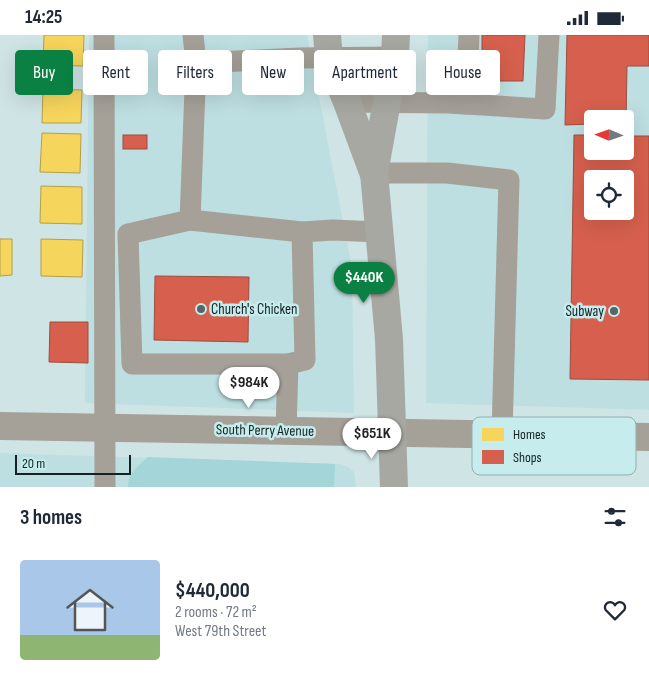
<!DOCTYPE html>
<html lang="en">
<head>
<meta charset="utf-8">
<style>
  :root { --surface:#fff; --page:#f6f6f7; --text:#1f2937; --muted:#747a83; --line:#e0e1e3; --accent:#0b8043 }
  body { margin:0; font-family:"Sofia Sans Condensed",sans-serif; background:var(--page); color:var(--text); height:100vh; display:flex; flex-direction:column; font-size:19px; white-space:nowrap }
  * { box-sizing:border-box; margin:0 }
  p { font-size:16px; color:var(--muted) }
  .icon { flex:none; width:28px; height:28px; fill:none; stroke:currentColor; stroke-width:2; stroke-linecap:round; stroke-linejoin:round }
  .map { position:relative; height:452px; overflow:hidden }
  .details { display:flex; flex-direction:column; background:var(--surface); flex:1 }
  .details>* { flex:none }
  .top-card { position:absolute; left:15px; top:15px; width:620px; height:45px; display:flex; gap:10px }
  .needle { width:32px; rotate:272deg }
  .controls { position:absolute; left:584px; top:75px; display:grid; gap:10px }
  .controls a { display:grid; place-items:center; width:50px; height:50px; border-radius:5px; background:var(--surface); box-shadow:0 5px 20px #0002; font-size:25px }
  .scale { position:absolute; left:15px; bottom:12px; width:116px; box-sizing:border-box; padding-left:5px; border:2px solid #142223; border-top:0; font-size:14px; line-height:18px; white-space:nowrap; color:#142223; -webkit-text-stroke:4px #c7eced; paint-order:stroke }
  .price { position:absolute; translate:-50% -42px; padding:0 11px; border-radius:18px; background:#fff; color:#222; font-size:16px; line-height:32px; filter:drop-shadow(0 1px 2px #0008) }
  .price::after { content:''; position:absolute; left:50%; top:30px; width:15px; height:11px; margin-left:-8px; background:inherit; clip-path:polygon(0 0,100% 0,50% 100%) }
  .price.current { background:var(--accent); color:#fff }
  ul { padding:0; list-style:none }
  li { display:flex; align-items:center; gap:15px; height:125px; padding:0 20px }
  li+li { border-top:1px solid var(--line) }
  li span { display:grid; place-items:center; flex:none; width:140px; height:100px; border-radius:5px; color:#555 }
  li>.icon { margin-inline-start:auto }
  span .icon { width:60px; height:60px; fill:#fffc; stroke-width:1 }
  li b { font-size:21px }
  h2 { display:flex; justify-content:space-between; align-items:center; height:60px; padding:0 20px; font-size:21px }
  .pill { padding:0 18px; border-radius:5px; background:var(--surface); box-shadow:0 5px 20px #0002; font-size:18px; line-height:45px }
  .pill.current { background:var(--accent); color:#fff }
  .status { display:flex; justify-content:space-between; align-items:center; height:35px; padding:0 25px; background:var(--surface); direction:ltr }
  .status svg { height:14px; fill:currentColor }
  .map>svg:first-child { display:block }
  .built { fill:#bddfe1; fill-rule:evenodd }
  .green { fill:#a4d5d8 }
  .homes { fill:#f6d55c; stroke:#b29f4b }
  .shops { fill:#d6604d; stroke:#9c4d40; fill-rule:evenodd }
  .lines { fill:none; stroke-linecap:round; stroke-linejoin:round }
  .service { stroke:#a5a098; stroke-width:21 }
  .minor { stroke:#a5a098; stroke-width:28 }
  .secondary { stroke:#a8a8a3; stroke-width:28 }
  .poi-dot { fill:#556667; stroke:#c7eced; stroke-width:2 }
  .labels { text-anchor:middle; stroke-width:5; stroke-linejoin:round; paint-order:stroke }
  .poi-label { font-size:15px; fill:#142223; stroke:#c7eced; text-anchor:start }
  .street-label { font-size:15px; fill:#142223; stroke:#c7eced }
  .key { fill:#c7eced; stroke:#91afb0; stroke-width:1 }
  .key-label { font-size:14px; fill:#142223 }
</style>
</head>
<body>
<div class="status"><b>14:25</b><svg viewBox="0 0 49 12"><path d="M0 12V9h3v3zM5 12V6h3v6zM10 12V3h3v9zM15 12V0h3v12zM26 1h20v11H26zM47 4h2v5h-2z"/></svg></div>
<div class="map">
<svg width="649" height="452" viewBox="0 0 649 452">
  <rect width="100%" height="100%" fill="#cfe4e5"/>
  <g class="built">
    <polygon points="89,0 307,0 352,233 354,378 85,368"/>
    <path d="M428 0H649V375L426 368ZM592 84H625V116H592ZM592 144H625V176H592Z"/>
    <polygon points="0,418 340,429 348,432 354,437 356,452 0,452"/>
  </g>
  <path class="green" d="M148 422 335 429 334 452H128C128 438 138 431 148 422Z"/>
  <g class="homes">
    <polygon points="44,0 84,0 83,31 43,30"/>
    <polygon points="43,54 82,55 81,88 42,88"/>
    <polygon points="42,98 81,99 80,138 40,137"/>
    <polygon points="41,151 82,152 82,189 40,188"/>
    <polygon points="0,204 12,204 12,240 0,241"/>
    <polygon points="41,204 83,205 82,242 41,241"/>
  </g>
  <g class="shops">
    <polygon points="482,0 525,0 523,46 482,46"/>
    <polygon points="567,0 649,0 649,31 627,31 626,89 625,84 592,84 592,89 565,90"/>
    <rect x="123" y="100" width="24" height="14"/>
    <path d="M574 100H592V116H625V101H649V345L570 344ZM592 144H625V176H592Z"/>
    <polygon points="155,241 249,242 248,307 154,305"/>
    <polygon points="50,287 88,287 88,328 49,327"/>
  </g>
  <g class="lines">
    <g class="service">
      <polyline points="104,0 105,452"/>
      <polyline points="193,0 196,28 300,23 395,22"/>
      <polyline points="196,28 190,185 128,199 132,329 288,329 305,325 302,197 333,195 379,197"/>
      <polyline points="347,67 448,68 466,69 469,0"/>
      <polyline points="466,69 545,74 549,0"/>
      <polyline points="374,138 447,138 509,145 502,399"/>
      <polyline points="190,185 302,197"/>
      <polyline points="286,396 288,329"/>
    </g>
    <polyline class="minor" points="0,391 649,402"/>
    <g class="secondary">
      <polyline points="327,0 329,23 347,67 373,137"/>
      <polyline points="394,452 389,304 374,138 395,22 396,0"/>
    </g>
  </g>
  <g class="poi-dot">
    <circle cx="201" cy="274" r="5"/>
    <circle cx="614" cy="276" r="5"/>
  </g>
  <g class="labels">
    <g class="poi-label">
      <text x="211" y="279">Church's Chicken</text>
      <text x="604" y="281" text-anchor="end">Subway</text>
    </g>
    <g class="street-label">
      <text transform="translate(265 395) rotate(1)" y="5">South Perry Avenue</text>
    </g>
  </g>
  <rect x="472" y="382" width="164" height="58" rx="8" class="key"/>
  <rect x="482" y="393" width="22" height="13" fill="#f6d55c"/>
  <rect x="482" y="415" width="22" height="14" fill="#d6604d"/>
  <g class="key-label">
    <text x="513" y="404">Homes</text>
    <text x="513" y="427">Shops</text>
  </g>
</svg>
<div class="controls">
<a><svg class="needle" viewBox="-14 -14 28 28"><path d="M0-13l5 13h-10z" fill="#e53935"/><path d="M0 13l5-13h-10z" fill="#747a83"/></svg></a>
<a><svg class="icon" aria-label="locate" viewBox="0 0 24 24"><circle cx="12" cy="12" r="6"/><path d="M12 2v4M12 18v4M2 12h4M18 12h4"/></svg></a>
</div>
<div class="scale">20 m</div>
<b class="price current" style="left:364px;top:269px">$440K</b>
<b class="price" style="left:249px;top:374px">$984K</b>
<b class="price" style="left:372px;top:425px">$651K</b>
<div class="top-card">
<a class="pill current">Buy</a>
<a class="pill">Rent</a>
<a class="pill">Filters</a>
<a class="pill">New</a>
<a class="pill">Apartment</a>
<a class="pill">House</a>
</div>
</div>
<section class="details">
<h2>3 homes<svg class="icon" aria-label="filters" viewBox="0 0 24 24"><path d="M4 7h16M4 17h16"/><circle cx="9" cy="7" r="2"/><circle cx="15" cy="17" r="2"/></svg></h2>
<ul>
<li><span style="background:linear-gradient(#a9c7e8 75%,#8fb573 0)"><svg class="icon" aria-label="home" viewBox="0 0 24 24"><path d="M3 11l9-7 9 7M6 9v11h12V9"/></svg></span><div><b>$440,000</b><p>2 rooms · 72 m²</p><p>West 79th Street</p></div><svg class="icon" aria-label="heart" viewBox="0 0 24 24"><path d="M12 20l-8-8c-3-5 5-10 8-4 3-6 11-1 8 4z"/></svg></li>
</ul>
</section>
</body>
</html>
